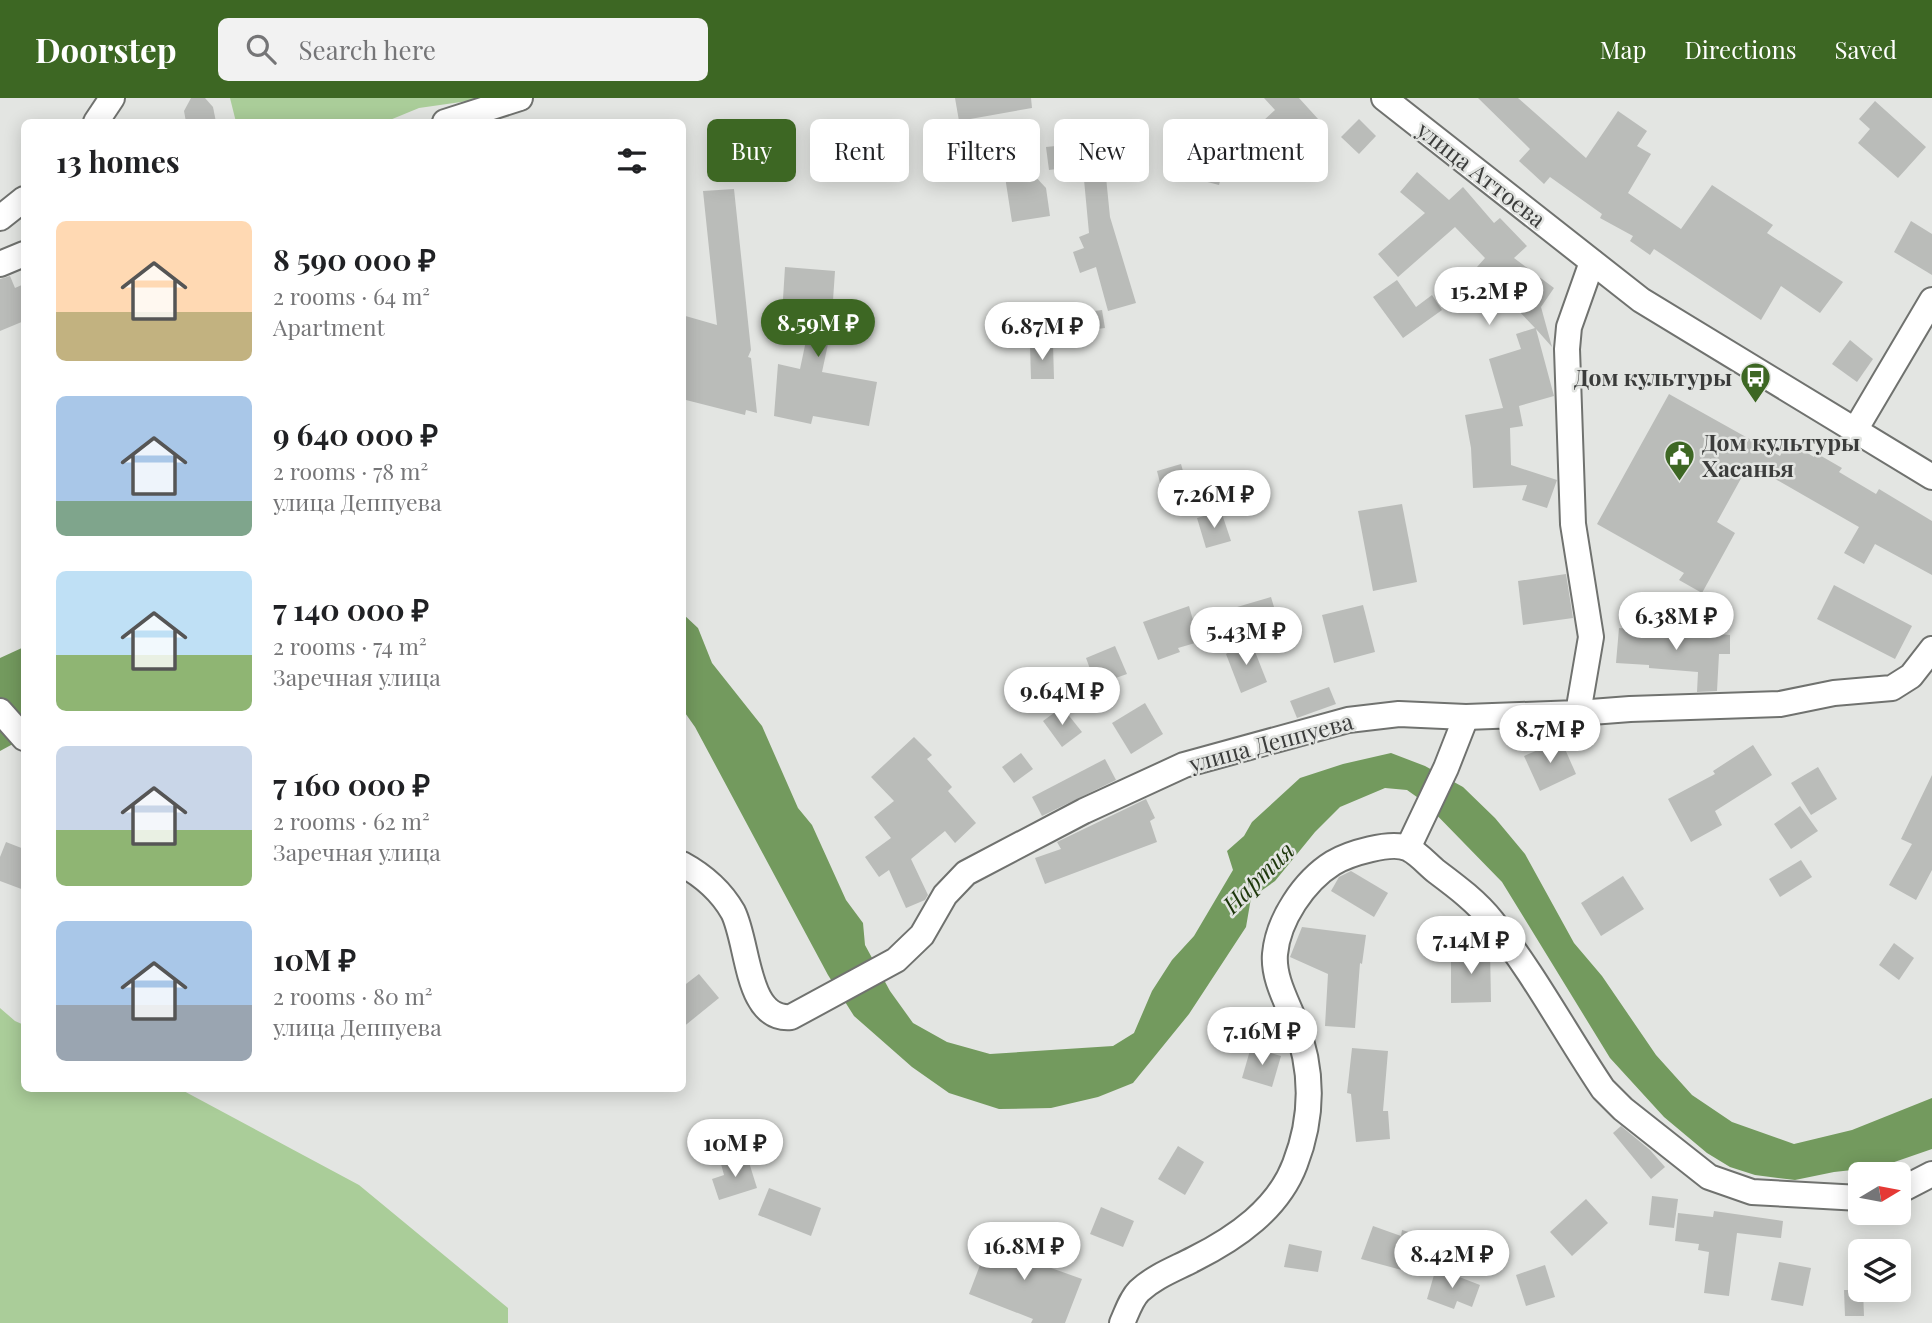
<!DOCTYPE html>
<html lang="en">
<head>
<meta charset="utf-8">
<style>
  :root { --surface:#fff; --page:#f2f2f2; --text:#202124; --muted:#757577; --accent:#3d6723 }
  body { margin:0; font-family:"Playfair Display",serif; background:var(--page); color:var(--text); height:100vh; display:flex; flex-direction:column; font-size:26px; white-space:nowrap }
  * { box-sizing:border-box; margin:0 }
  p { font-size:23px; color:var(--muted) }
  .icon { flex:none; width:38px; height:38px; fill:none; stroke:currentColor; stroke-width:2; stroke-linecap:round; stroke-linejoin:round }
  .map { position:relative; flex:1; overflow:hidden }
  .sheet { position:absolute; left:21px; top:21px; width:665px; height:973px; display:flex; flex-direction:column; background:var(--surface); border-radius:10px; box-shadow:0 4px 18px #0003 }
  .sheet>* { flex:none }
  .top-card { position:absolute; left:707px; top:21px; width:665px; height:63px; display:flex; gap:14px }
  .needle { width:46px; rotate:80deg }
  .fabs { position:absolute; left:1848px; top:1064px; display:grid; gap:14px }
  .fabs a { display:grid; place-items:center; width:63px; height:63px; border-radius:10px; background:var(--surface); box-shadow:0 4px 18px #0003; font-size:35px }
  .price { position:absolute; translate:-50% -60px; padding:0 16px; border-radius:24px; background:#fff; color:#222; font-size:23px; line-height:46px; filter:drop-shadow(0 2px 4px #0008) }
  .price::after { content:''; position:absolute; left:50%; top:42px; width:21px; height:16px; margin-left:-10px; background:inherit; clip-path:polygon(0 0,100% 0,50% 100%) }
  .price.active { background:var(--accent); color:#fff }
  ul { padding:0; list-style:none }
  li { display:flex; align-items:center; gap:21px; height:175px; padding:0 35px }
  li span { display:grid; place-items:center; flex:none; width:196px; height:140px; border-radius:10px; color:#555 }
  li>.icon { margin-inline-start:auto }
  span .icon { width:84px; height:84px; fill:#fffc; stroke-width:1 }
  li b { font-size:30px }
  h2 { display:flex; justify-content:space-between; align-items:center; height:84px; padding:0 35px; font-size:30px }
  .tag { padding:0 24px; border-radius:10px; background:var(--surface); box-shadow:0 4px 18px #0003; font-size:24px; line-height:63px }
  .tag.active { background:var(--accent); color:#fff }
  header { display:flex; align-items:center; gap:42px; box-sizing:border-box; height:98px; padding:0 35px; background:var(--accent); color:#fff }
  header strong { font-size:33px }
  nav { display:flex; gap:38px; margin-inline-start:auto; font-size:24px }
  .search { width:490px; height:63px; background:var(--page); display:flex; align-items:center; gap:18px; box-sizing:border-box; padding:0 24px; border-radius:10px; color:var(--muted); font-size:26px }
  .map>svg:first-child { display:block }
  .green { fill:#aacd99 }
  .water { fill:#739a5e }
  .building { fill:#babcb9 }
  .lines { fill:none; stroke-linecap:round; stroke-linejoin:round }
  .minor-casing { stroke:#70726f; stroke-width:28 }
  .minor { stroke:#fff; stroke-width:24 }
  .labels { text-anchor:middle; stroke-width:5; stroke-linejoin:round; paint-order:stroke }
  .street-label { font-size:23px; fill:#3b3c3b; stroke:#e3e5e2 }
  .poi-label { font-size:23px; font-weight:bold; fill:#3b3c3b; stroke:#e3e5e2; text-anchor:end }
  .water-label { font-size:24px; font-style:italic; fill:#1d370b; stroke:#e3e5e2 }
</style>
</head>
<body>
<header>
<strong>Doorstep</strong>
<div class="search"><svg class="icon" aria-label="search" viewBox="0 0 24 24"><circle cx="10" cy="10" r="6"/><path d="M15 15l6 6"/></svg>Search here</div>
<nav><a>Map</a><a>Directions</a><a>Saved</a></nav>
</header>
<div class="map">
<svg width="1932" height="1225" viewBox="0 0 1932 1225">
  <rect width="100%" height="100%" fill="#e3e5e2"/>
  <g class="green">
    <polygon points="230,0 489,0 419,10 385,24 236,24"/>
    <polygon points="0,910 15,923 24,927 24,990 180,991 359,1087 508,1210 508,1225 0,1225"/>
  </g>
  <g class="water">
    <polygon points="683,516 698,530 712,565 762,628 798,710 812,727 846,802 863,825 865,847 890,893 913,925 947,944 990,956 1113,948 1134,935 1152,893 1172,862 1194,838 1233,772 1227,753 1244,738 1252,724 1300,680 1343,666 1391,655 1425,668 1463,689 1495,720 1525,756 1574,845 1602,878 1656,957 1692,997 1732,1024 1794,1046 1852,1032 1932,1000 1932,1051 1880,1069 1834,1074 1795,1082 1755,1077 1730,1069 1707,1055 1664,1019 1610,960 1502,784 1424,704 1407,692 1385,690 1340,709 1315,734 1275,783 1251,800 1246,829 1189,916 1133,985 1098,999 1051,1010 999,1011 949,995 912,969 854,918 828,877 695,629 683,612"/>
    <polygon points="24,549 24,640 0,653 0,560"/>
  </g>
  <g class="building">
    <polygon points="191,0 205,0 213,9 216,24 186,24 184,13"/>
    <polygon points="955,0 1031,0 1032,10 959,23"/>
    <polygon points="1264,0 1299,0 1319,22 1287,50 1263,23 1275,12"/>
    <polygon points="1478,0 1518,0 1586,60 1618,13 1647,33 1637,48 1651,56 1628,95 1681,131 1712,87 1773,127 1767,135 1843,184 1820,215 1781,188 1761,222 1654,151 1650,157 1630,143 1633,138 1600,120 1602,116 1550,79 1544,86 1519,63 1530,51"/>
    <polygon points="1875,3 1926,49 1898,80 1858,45 1870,31 1859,21"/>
    <polygon points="1359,21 1376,38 1359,56 1341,39"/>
    <polygon points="1085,45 1087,67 1049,72 1046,49"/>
    <polygon points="1206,47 1228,53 1219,87 1196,81"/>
    <polygon points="1002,55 1004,73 975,78 973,60"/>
    <polygon points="1002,59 1018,60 1046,90 1050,118 1012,124"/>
    <polygon points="1105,69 1110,119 1136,205 1108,213 1096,169 1080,175 1073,154 1084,150 1079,139 1089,135 1083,71"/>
    <polygon points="1417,74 1449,102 1463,89 1494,125 1500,120 1527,148 1514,160 1554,190 1541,209 1552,249 1536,231 1554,298 1519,308 1523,328 1510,330 1511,367 1557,382 1547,410 1522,402 1527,387 1473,390 1471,350 1465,317 1503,310 1489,261 1521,251 1516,236 1535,230 1477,169 1485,160 1455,129 1398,179 1378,156 1425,115 1400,94"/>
    <polygon points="734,91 751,252 748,259 751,260 757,315 746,312 745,317 682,301 682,217 717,227 703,93"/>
    <polygon points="1911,123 1932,136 1932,177 1894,154"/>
    <polygon points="785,169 835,173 831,232 822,274 877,284 869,328 813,318 811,326 774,318 778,266 800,271 811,219 782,217"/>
    <polygon points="10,178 15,190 24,186 24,223 0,233 0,181"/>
    <polygon points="1397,182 1416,209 1432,197 1442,212 1403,240 1373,199"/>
    <polygon points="1102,212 1105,230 1074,234 1072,216"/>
    <polygon points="1850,242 1873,261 1857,284 1832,266"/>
    <polygon points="1053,246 1054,281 1031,281 1030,247"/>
    <polygon points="1669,296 1780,358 1788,343 1814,359 1816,355 1842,370 1839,374 1876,396 1879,391 1932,423 1932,477 1875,446 1864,466 1844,455 1859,429 1749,366 1717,424 1735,435 1702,495 1679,482 1684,475 1597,426"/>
    <polygon points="1181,366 1190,398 1165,404 1157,373"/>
    <polygon points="1402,406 1417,484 1373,493 1358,413"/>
    <polygon points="1221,413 1231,443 1206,450 1197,420"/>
    <polygon points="1566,476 1573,520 1523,527 1518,483"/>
    <polygon points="1834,487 1912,528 1895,561 1817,521"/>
    <polygon points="1271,499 1277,519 1245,528 1246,531 1220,541 1219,538 1178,550 1180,554 1158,562 1143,524 1189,508 1193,522"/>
    <polygon points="1363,507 1375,554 1334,565 1322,517"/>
    <polygon points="1619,530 1699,536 1699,531 1719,531 1719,536 1730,537 1730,556 1719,556 1717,593 1697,594 1698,574 1649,570 1649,567 1616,565"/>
    <polygon points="1250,541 1267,584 1241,595 1226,556"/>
    <polygon points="1115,548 1127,576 1096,587 1086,560"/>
    <polygon points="1329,589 1336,606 1297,620 1290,603"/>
    <polygon points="1145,605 1163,636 1131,656 1112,625"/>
    <polygon points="1062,609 1082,634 1062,649 1043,623"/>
    <polygon points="914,639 932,657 927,661 952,689 948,693 976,725 955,745 945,733 911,761 928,797 925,802 906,810 889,772 879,779 865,759 891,740 874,719 894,703 871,679"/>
    <polygon points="1561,642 1576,676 1540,693 1524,658"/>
    <polygon points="1753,647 1772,677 1715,713 1722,727 1691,744 1668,701 1715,676 1713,673"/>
    <polygon points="1021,655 1033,671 1014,685 1002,669"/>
    <polygon points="1105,661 1116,682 1042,718 1032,699"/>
    <polygon points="1818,669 1837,701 1811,717 1791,685"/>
    <polygon points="1932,677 1932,772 1916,802 1889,787 1912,746 1901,741"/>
    <polygon points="1146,701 1155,720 1150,723 1157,744 1045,786 1035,760 1061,751 1057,744"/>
    <polygon points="1800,708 1818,733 1791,751 1774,726"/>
    <polygon points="6,744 24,751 24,792 0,783 0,759"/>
    <polygon points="1801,762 1812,779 1780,799 1769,781"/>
    <polygon points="1351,773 1388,795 1374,819 1331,793 1339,779"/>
    <polygon points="1623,778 1644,811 1601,838 1581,805"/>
    <polygon points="1302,829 1366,837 1362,866 1360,865 1355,930 1325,928 1328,876 1290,859"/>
    <polygon points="1894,845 1914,860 1899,882 1879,867"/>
    <polygon points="1490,851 1491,904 1451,905 1451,852"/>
    <polygon points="699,876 719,900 682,930 682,889"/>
    <polygon points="1251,949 1281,958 1272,989 1242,980"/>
    <polygon points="1352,950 1388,953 1383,1013 1388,1013 1390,1041 1356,1044 1351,996 1347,995"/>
    <polygon points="1621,1028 1650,1052 1665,1069 1651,1081 1613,1035"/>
    <polygon points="1178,1048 1204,1064 1185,1097 1158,1081"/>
    <polygon points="747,1058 757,1090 719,1102 712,1081 724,1077 721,1066"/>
    <polygon points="769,1090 821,1110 811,1138 758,1117"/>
    <polygon points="1652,1098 1678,1101 1674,1130 1649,1127"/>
    <polygon points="1586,1101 1608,1125 1572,1158 1550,1134"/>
    <polygon points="1101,1109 1134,1123 1123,1149 1090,1136"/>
    <polygon points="1714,1113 1783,1123 1781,1140 1737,1135 1729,1198 1704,1195 1709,1154 1698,1152 1699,1146 1675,1143 1678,1115 1713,1119"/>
    <polygon points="1373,1128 1401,1138 1402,1132 1429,1140 1420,1177 1361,1161"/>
    <polygon points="993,1133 1045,1153 1040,1166 1082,1181 1065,1225 1031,1225 1033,1221 969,1196"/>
    <polygon points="1289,1146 1322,1153 1318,1174 1284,1169"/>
    <polygon points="1779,1164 1811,1170 1803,1208 1771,1202"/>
    <polygon points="1545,1167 1555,1199 1526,1208 1516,1177"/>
    <polygon points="1436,1170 1480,1187 1472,1209 1457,1203 1454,1211 1427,1201"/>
    <polygon points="1844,1192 1863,1192 1864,1218 1845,1218"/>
  </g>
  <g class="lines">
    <defs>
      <g id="minor">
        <polyline points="1384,0 1641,202 1932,379"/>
        <polyline points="96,24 112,0"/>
        <polyline points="445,24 520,0"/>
        <polyline points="0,120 24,101"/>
        <polyline points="0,166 24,156"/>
        <polyline points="1854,334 1932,202"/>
        <polyline points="0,613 24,640"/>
        <polyline points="1578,615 1630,611 1780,606 1834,595 1892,590 1911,578 1932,551"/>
        <polyline points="1408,750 1446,670 1466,619"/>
        <path d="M682 766C704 778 721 793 733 814 749 846 746 923 791 919L896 862 922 837 945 797 966 775 1084 713 1184 667 1348 622 1399 616 1466 619 1578 615 1591 539 1573 426 1567 251 1569 229 1592 164"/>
        <polyline points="1899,1093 1932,1076"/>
        <path d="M1122 1225C1127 1214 1131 1201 1139 1193 1155 1178 1175 1171 1194 1161 1236 1140 1278 1111 1295 1066 1314 1017 1313 969 1294 922 1286 902 1273 879 1275 856 1278 822 1304 783 1333 765 1348 756 1392 742 1409 751 1419 756 1428 767 1437 774 1457 789 1477 804 1492 823 1533 874 1566 936 1603 991L1623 1011 1709 1079 1752 1094 1860 1100"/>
      </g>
    </defs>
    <use href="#minor" class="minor-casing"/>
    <use href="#minor" class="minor"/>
  </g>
  <defs>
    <symbol id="bus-pin" viewBox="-11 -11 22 30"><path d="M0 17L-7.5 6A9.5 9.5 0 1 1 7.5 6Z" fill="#3d6723" stroke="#e3e5e2"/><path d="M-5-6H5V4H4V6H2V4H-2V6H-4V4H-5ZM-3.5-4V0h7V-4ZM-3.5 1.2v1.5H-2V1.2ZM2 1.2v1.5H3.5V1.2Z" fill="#fff"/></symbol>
    <symbol id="civic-pin" viewBox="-11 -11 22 30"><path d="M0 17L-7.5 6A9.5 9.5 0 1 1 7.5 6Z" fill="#3d6723" stroke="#e3e5e2"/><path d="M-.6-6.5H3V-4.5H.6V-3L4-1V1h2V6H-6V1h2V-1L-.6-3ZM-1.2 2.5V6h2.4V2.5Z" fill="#fff"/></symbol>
  </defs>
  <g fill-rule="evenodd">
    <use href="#bus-pin" x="1738" y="262" width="35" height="47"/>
    <use href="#civic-pin" x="1662" y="340" width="35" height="47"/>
  </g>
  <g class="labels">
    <g class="street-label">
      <text transform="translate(1481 77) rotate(38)" y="8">улица Аттоева</text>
      <text transform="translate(1271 645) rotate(-15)" y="8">улица Деппуева</text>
    </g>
    <g class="poi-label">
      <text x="1732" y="288">Дом культуры</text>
      <text x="1702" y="353" text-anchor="start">Дом культуры<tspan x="1702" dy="26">Хасанья</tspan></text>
    </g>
    <g class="water-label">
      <text transform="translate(1259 780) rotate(-45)" y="8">Нартия</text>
    </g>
  </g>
</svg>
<div class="fabs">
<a><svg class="needle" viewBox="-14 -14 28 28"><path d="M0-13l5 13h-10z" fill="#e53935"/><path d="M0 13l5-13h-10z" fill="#757577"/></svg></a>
<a><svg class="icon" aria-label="layers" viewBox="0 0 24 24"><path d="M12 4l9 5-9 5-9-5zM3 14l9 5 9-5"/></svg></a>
</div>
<b class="price" style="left:1489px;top:229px">15.2M ₽</b>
<b class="price active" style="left:818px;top:261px">8.59M ₽</b>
<b class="price" style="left:1042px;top:264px">6.87M ₽</b>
<b class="price" style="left:1214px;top:432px">7.26M ₽</b>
<b class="price" style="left:1676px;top:554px">6.38M ₽</b>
<b class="price" style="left:1246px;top:569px">5.43M ₽</b>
<b class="price" style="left:1062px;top:629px">9.64M ₽</b>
<b class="price" style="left:1550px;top:667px">8.7M ₽</b>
<b class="price" style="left:1471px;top:878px">7.14M ₽</b>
<b class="price" style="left:1262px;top:969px">7.16M ₽</b>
<b class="price" style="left:735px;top:1081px">10M ₽</b>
<b class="price" style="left:1024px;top:1184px">16.8M ₽</b>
<b class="price" style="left:1452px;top:1192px">8.42M ₽</b>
<div class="top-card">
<a class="tag active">Buy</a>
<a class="tag">Rent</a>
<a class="tag">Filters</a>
<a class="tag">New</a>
<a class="tag">Apartment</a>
</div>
<section class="sheet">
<h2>13 homes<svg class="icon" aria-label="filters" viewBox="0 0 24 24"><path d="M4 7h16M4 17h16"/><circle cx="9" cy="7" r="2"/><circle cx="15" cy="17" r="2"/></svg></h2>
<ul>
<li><span style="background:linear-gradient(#ffd9b3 65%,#c2b280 0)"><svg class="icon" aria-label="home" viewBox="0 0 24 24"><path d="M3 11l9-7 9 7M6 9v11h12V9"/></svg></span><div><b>8 590 000 ₽</b><p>2 rooms · 64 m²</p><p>Apartment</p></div></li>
<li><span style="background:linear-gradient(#a9c7e8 75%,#7fa58c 0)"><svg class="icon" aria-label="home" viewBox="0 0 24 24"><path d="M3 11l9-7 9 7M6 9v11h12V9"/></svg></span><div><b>9 640 000 ₽</b><p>2 rooms · 78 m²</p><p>улица Деппуева</p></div></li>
<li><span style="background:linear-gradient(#bfe0f5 60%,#8fb573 0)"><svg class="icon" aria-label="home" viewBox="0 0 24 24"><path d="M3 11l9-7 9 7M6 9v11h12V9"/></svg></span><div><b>7 140 000 ₽</b><p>2 rooms · 74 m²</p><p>Заречная улица</p></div></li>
<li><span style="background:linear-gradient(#c9d6e8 60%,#8fb573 0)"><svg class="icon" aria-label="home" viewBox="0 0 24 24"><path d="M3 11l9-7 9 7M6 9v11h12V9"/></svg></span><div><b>7 160 000 ₽</b><p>2 rooms · 62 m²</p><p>Заречная улица</p></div></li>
<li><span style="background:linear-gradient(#a9c7e8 60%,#9aa5b1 0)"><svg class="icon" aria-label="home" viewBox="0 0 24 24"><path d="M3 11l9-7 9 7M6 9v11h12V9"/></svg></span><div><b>10M ₽</b><p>2 rooms · 80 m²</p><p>улица Деппуева</p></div></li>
</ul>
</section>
</div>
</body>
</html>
